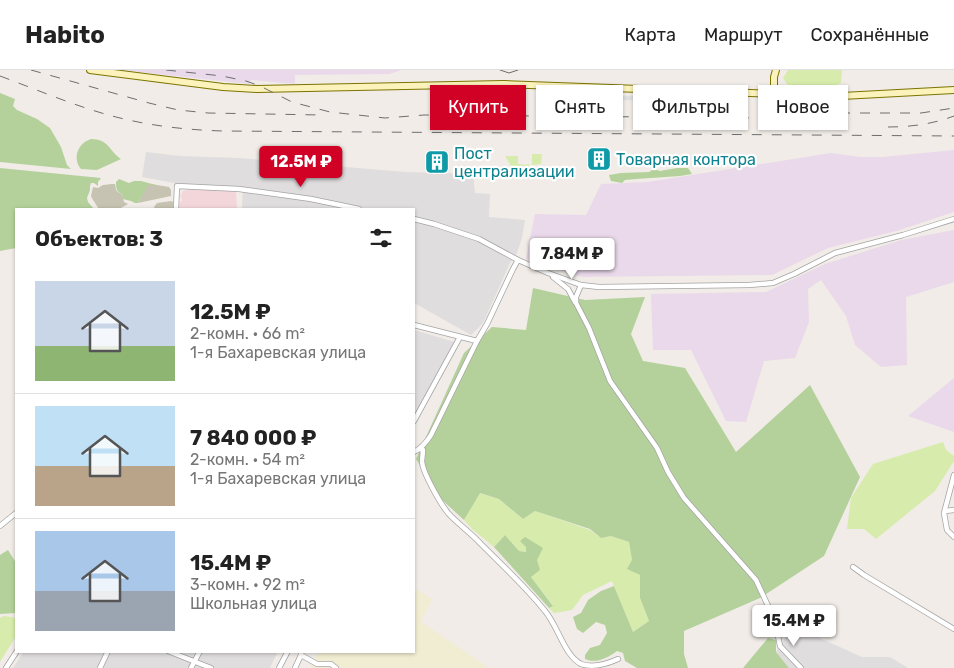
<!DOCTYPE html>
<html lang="ru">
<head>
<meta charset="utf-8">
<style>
  :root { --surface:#fff; --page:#f2f2f2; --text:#222; --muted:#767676; --line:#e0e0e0; --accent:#d10025 }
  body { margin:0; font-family:Rubik,sans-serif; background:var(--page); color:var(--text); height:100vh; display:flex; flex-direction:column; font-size:19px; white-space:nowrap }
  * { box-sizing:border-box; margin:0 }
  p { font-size:16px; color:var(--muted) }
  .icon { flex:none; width:28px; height:28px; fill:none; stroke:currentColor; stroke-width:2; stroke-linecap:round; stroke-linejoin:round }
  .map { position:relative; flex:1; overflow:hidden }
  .details { position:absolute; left:15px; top:138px; width:400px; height:445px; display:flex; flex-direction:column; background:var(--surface); border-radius:0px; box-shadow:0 1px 4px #0004 }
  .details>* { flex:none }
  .top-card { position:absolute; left:430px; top:15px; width:449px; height:45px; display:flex; gap:10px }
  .price { position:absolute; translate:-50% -42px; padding:0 11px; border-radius:5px; background:#fff; color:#222; font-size:16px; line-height:32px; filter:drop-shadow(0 1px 2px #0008) }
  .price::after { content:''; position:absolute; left:50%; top:30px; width:15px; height:11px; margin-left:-8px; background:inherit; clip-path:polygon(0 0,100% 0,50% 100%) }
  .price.on { background:var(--accent); color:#fff }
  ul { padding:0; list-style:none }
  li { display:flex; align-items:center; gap:15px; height:125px; padding:0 20px }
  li+li { border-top:1px solid var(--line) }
  li span { display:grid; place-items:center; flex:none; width:140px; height:100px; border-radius:0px; color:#555 }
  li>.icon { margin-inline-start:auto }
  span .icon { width:60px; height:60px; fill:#fffc; stroke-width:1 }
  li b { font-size:21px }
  h2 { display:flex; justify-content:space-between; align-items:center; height:60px; padding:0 20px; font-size:21px }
  .pill { padding:0 18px; border-radius:0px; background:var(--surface); box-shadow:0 1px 4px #0004; font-size:18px; line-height:45px }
  .pill.on { background:var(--accent); color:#fff }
  header { display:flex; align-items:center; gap:30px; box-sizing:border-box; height:70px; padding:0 25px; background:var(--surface); border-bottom:1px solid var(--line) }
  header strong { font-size:24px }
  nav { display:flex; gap:28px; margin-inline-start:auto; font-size:18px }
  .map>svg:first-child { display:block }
  .residential { fill:#dfddde }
  .commercial { fill:#f2d6da }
  .industrial { fill:#ead9ea }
  .construction { fill:#c6c3b2 }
  .farmland { fill:#f0edd2 }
  .grass { fill:#d7ecac }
  .forest { fill:#b4d19b }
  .parking { fill:#e0e0e0 }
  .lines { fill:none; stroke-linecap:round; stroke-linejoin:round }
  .minor-casing { stroke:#a4a4a4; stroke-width:6 }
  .secondary-casing { stroke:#7c7402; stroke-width:8 }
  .minor { stroke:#fff; stroke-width:4.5 }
  .secondary { stroke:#fbf3bb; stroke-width:6 }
  .tram { stroke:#6e6e6e; stroke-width:1 }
  .rail { stroke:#6e6e6e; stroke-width:1; stroke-dasharray:10 10; stroke-linecap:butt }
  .labels { text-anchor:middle; stroke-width:4.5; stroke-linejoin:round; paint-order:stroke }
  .culture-label { font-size:16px; fill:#0d838f; stroke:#fff; text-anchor:start }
</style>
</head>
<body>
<header>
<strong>Habito</strong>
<nav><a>Карта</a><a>Маршрут</a><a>Сохранённые</a></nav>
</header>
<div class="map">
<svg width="954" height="598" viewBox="0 0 954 598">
  <rect width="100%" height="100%" fill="#f1ece7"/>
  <g class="residential">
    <polygon points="146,82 180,86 239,88 405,102 473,104 475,123 490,124 489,147 525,150 522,168 517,183 510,193 483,253 471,265 414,233 414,139 242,139 243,117 185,115 142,107"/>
    <polygon points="414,260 458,273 414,354"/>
    <polygon points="793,556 862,587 890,587 908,598 789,598 776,582"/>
    <polygon points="24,581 278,581 270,598 13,598"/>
  </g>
  <polygon class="commercial" points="191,119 236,121 237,138 179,139 180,132 182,131 182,128 180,127 183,121"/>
  <g class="industrial">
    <polygon points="122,0 402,0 389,4 295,5 295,14 251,10 249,14"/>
    <polygon points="954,80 954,142 900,160 828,178 772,205 582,207 526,189 535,144 586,145 601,114 648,112 831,83 860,87 883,87"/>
    <polygon points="954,160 954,212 906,227 907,295 881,297 855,275 846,246 821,210 808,219 809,252 795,288 764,291 746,352 726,351 691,280 653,280 651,224 766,222 825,194 901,170"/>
    <polygon points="954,308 954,362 908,346"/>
  </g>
  <g class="construction">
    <polygon points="112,114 115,114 116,120 118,122 122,124 124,132 128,134 119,139 99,139 93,130 91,126 93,117 98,118 103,115"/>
    <polygon points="151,114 169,117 171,120 171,126 138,133 146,117 148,115"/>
    <polygon points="171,131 173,132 173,139 155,139 154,137 157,133"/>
  </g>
  <polygon class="farmland" points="414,518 432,529 421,552 489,598 311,598 319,581 414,581"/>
  <g class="grass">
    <polygon points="788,0 842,0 841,13 834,16 810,16 793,19 787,14 783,8"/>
    <polygon points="532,84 542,84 541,94 532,95"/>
    <polygon points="505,86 518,86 518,94 522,94 522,95 529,94 529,96 511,96"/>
    <polygon points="943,372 946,380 954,386 954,391 935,421 876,469 864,459 847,459 851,428 873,394"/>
    <polygon points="479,423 499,429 523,449 535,441 590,460 601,468 611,466 629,472 634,502 640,505 640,528 649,551 633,562 612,511 583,525 572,540 554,543 549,538 553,535 531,507 537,490 542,478 526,477 526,482 519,481 505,465 494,477 472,459 464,450"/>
    <polygon points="4,546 16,548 16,566 0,592 0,548"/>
  </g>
  <g class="forest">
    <polygon points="0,23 15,29 13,36 17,40 37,49 50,58 61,77 67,95 71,99 0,92"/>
    <path d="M91 69C109 69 109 81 121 89L97 100 81 99C72 88 78 73 91 69Z"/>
    <polygon points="0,98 101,108 98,112 98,116 94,113 91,113 90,116 90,120 87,128 88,132 94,139 16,139 16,178 0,181"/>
    <polygon points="677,98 688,98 692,104 680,106 636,109 625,110 622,113 611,111 609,105 621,103 649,102 654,99 660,101"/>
    <path d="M119 109 129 113 134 111H141L156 115H148L138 133H135L131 131 123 129 122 124C116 121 116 118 116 112Z"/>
    <path d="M533 218 585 230 645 227 631 264 643 291 685 298 736 382 810 315 860 407 824 486 760 528 684 561V584L688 598H637L625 591 623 583 617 581C607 588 597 594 585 589V585L590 578 600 575 607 563 605 555 596 552 583 563 577 559 573 547 581 543 588 530 601 521 614 516 633 562 649 551 640 528V505L627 499 632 490 629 472 611 466 601 468 590 459 535 441 523 449 499 429 480 423 464 450 441 429 416 389 464 283 492 257 526 260Z"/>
    <polygon points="505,465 519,481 526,482 526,477 520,471 525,467 543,478 537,490 540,500 531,507 553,536 549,538 494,477"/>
    <polygon points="8,480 16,493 16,543 0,544 0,485"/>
    <polygon points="768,568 776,570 776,582 789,598 743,598"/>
  </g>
  <polygon class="parking" points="585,25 733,28 733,33 585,29"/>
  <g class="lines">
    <defs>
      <g id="minor">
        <polyline points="176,139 177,116 239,119 311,129 359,139"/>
        <polyline points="414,149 434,154 479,169 518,190 548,203 581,215 599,217 749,215 773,213 794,204 835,183 903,165 954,149"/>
        <polyline points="553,207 568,219 575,232"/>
        <polyline points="581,215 576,227 576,233 589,258 610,311 657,378 668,402 684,428 756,510 770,540 777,561 780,576 801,598"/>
        <polyline points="414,255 477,271"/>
        <polyline points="414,351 460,267"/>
        <path d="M420 379 423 380C423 384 422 388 422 392 423 403 440 433 448 443 458 454 471 463 481 474 503 496 526 517 545 541 558 556 564 585 581 594 593 598 607 594 618 589"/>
        <path d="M414 382C422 378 426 373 431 365L477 271 487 254 513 199 518 190"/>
        <polyline points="954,405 944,443 947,460 954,467"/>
        <polyline points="945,441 954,440"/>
        <polyline points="0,456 16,443"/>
        <polyline points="853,497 864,505 954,559"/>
        <polyline points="168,581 211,598"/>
        <polyline points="301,585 317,594 331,594 336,598"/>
        <polyline points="6,598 17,581"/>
        <polyline points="100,598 108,581"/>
        <polyline points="191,598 200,581"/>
        <polyline points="279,598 288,581"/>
        <polyline points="295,598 301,585 301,581"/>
      </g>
      <g id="secondary">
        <polyline points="90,0 223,17 257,19 504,14 807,25 842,26 954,20"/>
        <polyline points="774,23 774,7 776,0"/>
      </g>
    </defs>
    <use href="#minor" class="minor-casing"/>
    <use href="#secondary" class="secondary-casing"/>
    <use href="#minor" class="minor"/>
    <use href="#secondary" class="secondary"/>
    <polyline class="tram" points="500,0 509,3 518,0"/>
    <g class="rail">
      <polyline points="31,0 149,33 178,40 208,43 321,45"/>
      <polyline points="166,0 222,6 246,11 260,16 292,32 330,42 385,48 424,45 764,48 827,53"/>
      <path d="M0 6C38 20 77 37 116 47 151 56 187 60 223 61L954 66"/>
      <polyline points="780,43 921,43 954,38"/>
      <path d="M888 57C911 57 933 54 954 46"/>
    </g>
  </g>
  <defs>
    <symbol id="building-square" viewBox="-11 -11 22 22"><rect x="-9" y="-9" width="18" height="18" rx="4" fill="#0f9aa8" stroke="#fff"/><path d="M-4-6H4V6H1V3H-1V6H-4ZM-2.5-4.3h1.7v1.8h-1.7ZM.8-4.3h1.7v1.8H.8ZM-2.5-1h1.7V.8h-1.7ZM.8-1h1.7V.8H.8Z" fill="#fff"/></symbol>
  </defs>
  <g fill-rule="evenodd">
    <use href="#building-square" x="585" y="75" width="28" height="28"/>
    <use href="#building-square" x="423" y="78" width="28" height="28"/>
  </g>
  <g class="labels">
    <g class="culture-label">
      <text x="454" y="89">Пост<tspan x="454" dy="18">централизации</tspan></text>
      <text x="616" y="95">Товарная контора</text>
    </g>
  </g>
</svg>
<b class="price on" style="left:301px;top:118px">12.5M ₽</b>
<b class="price" style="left:572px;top:210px">7.84M ₽</b>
<b class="price" style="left:794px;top:577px">15.4M ₽</b>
<div class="top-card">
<a class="pill on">Купить</a>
<a class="pill">Снять</a>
<a class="pill">Фильтры</a>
<a class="pill">Новое</a>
</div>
<section class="details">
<h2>Объектов: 3<svg class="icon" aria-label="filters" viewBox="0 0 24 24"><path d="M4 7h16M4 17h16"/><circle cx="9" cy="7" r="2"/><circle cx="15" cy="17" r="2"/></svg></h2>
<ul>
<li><span style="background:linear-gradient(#c9d6e8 65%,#8fb573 0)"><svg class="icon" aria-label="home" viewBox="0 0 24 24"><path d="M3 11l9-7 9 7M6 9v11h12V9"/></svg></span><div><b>12.5M ₽</b><p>2-комн. · 66 m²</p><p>1-я Бахаревская улица</p></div></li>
<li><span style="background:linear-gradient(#bfe0f5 60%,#b9a48a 0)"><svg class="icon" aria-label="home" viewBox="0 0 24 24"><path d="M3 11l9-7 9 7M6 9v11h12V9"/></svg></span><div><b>7 840 000 ₽</b><p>2-комн. · 54 m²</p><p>1-я Бахаревская улица</p></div></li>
<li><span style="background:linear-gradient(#a9c7e8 60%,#9aa5b1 0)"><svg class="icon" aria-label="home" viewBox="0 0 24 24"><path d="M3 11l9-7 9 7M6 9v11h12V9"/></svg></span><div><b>15.4M ₽</b><p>3-комн. · 92 m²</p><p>Школьная улица</p></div></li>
</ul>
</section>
</div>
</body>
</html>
